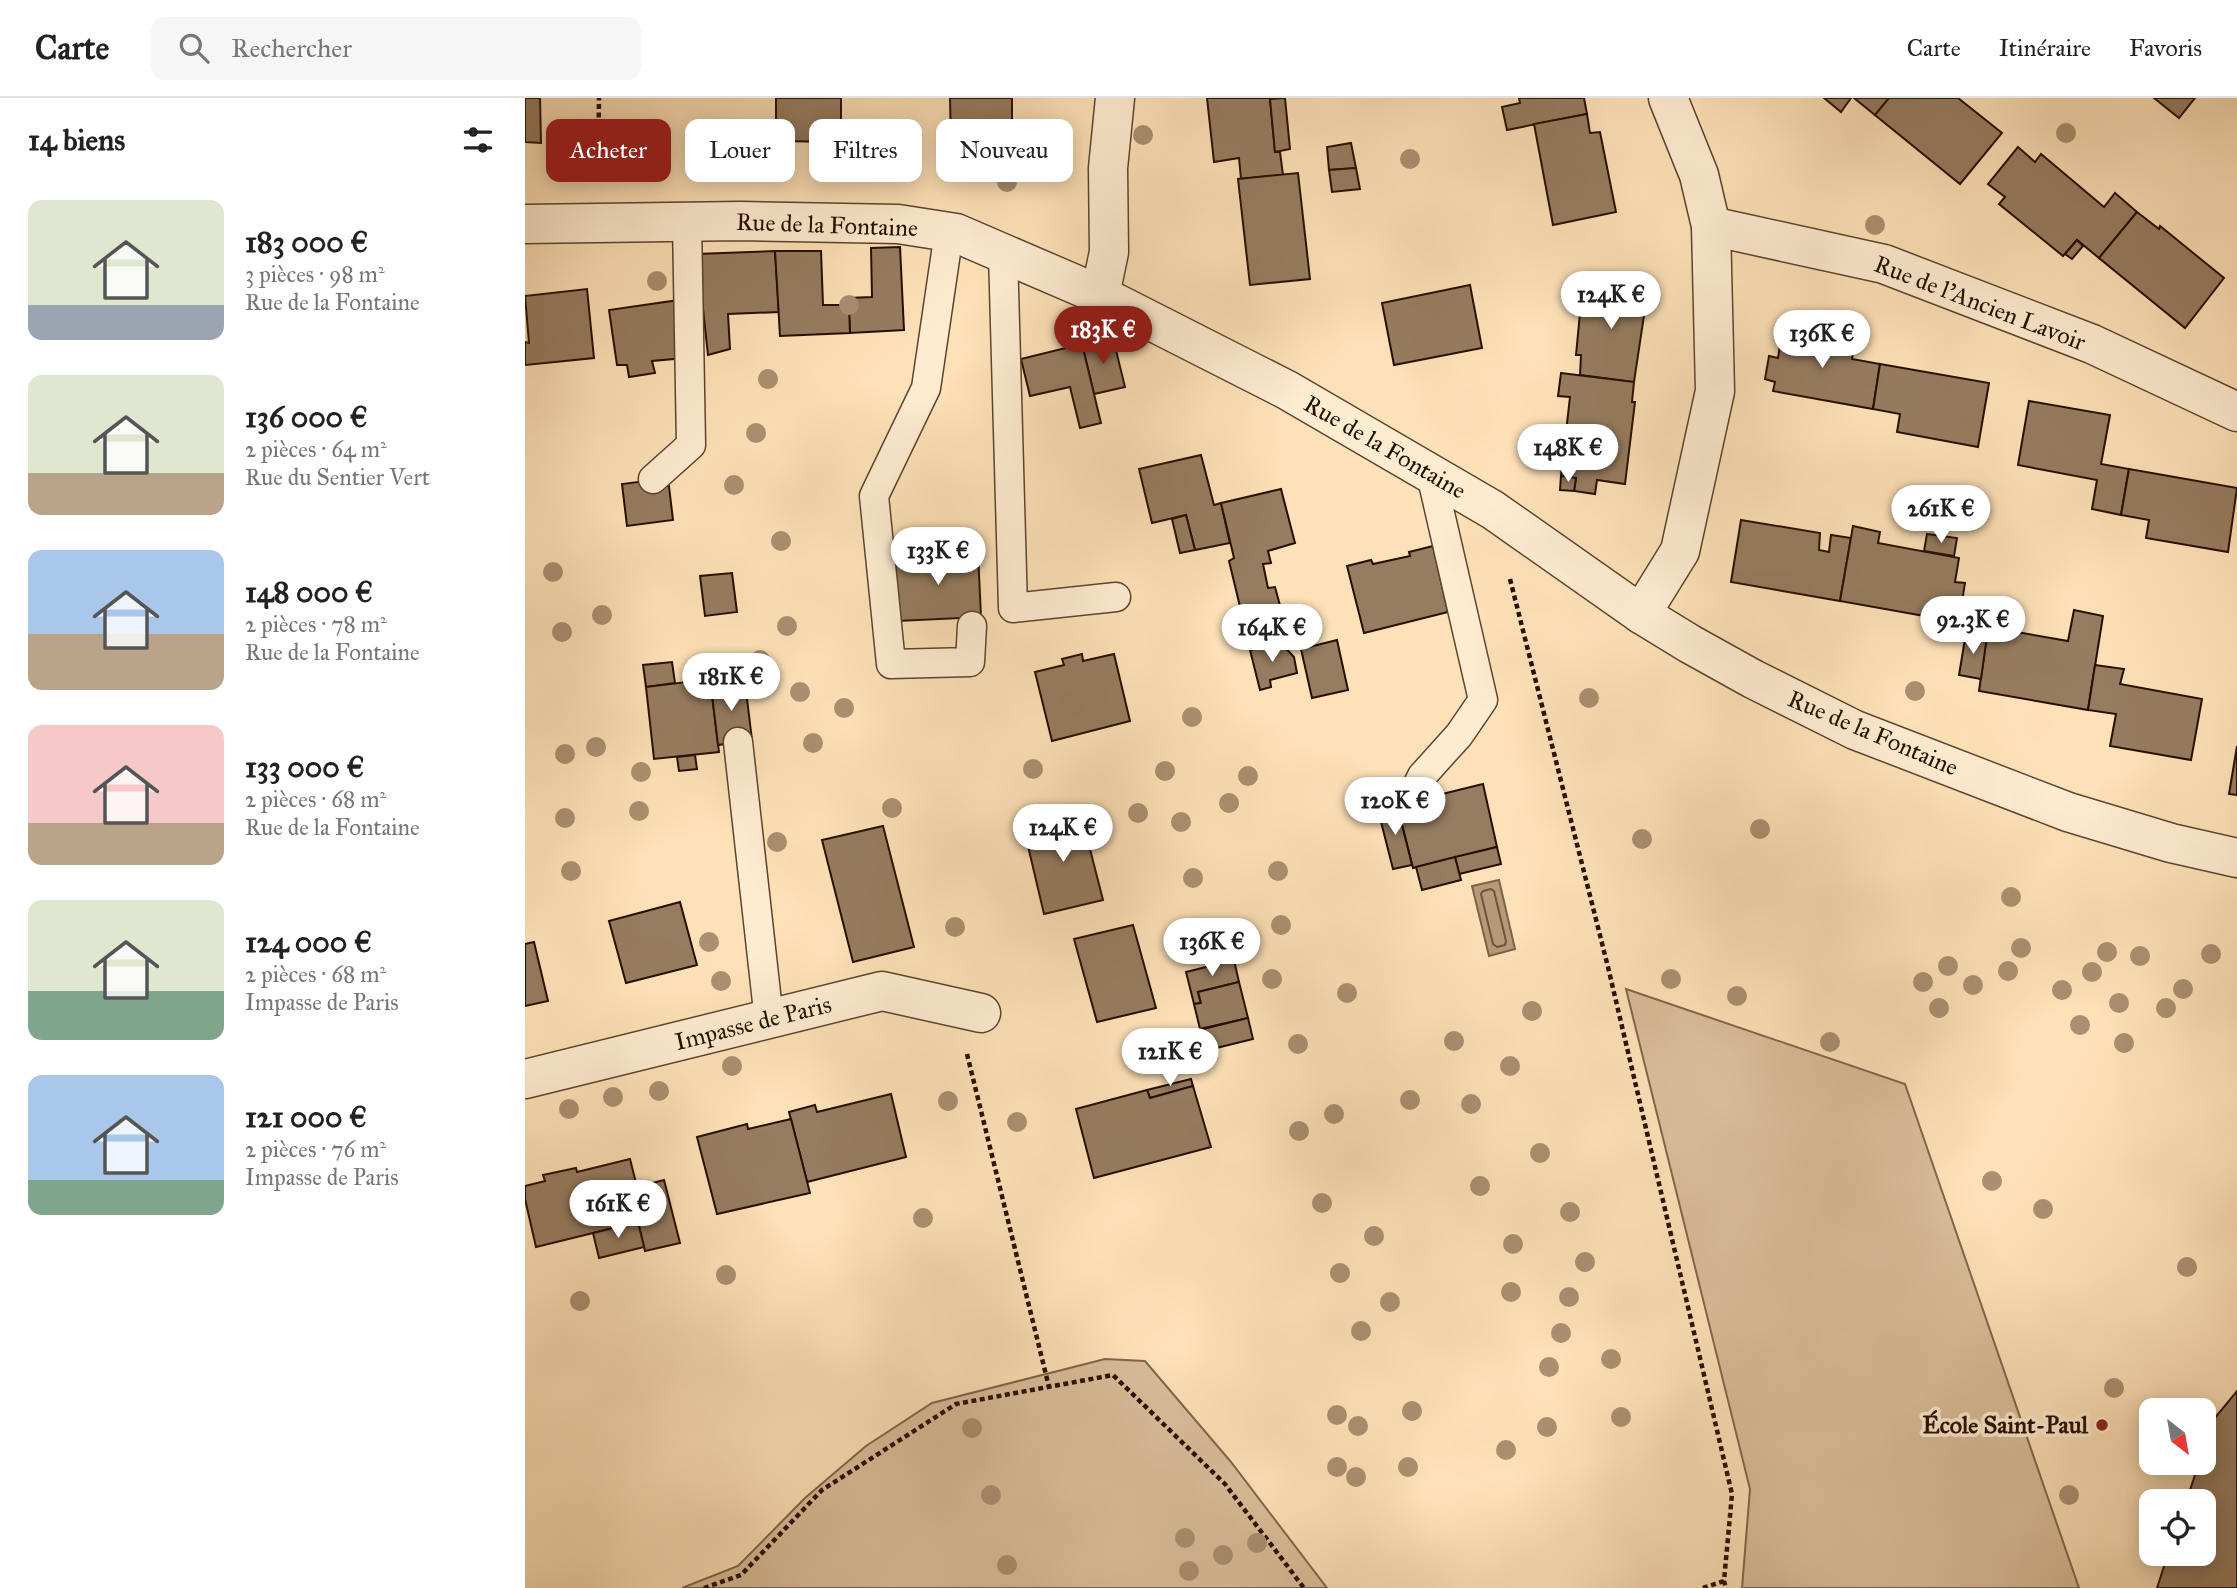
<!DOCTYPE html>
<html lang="fr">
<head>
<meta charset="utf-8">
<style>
  :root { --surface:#fff; --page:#f6f6f6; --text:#222; --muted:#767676; --line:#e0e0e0; --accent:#8f2418 }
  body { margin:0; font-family:"IM FELL Great Primer",serif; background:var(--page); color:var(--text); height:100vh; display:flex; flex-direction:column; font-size:26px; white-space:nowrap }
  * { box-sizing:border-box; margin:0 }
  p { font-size:23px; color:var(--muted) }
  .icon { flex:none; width:38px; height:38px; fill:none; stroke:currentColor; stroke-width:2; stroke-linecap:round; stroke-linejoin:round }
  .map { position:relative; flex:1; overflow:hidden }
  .panel { display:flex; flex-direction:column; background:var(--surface); width:525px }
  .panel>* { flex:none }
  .top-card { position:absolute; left:21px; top:21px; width:665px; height:63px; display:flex; gap:14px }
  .needle { width:46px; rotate:149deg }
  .controls { position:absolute; left:1614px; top:1300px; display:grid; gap:14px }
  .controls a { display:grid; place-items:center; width:77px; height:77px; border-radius:14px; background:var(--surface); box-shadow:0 4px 18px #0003; font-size:35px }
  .price { position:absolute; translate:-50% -60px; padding:0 16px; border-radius:24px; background:#fff; color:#222; font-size:23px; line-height:46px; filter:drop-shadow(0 2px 4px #0008) }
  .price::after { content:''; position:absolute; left:50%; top:42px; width:21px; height:16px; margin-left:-10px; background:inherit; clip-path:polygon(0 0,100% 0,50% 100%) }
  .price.current { background:var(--accent); color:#fff }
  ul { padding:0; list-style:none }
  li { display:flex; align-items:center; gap:21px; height:175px; padding:0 28px }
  li span { display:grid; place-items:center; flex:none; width:196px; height:140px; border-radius:14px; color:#555 }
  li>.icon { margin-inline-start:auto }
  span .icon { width:84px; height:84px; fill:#fffc; stroke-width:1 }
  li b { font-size:30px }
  h2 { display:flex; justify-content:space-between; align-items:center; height:84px; padding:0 28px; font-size:30px }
  .chip { padding:0 24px; border-radius:14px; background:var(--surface); box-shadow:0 4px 18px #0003; font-size:24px; line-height:63px }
  .chip.current { background:var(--accent); color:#fff }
  header { display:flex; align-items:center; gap:42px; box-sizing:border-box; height:98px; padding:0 35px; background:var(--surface); border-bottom:2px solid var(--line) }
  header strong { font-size:33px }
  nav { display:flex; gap:38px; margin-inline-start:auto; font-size:24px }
  .search { width:490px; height:63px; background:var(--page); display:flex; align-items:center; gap:18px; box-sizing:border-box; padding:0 24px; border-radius:14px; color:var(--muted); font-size:26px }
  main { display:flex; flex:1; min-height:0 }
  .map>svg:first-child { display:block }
  .green { fill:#d9bd99; stroke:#80664c; stroke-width:2 }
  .water { fill:#b59a79; stroke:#7c6249; stroke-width:2 }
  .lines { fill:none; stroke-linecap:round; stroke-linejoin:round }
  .shore { stroke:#6e543c; stroke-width:2 }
  .building { fill:#967c60; stroke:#260f00; stroke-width:2 }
  .lane-casing { stroke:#5c442e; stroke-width:31 }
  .street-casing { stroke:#5c442e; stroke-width:41 }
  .path { stroke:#260f00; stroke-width:4.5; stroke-dasharray:5 3.5; stroke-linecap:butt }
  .lane { stroke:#feecd1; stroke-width:28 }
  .street { stroke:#feecd1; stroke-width:38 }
  .tree { fill:#aa8f70 }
  .poi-dot { fill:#8f2418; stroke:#feecd1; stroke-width:2.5 }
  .labels { text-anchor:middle; stroke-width:7; stroke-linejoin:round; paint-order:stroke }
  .street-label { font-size:24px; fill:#260f00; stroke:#feecd1 }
  .poi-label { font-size:24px; font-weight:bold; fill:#260f00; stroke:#feecd1; text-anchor:end }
</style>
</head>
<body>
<header>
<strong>Carte</strong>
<div class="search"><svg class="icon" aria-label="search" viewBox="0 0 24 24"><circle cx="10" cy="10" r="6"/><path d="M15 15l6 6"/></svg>Rechercher</div>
<nav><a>Carte</a><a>Itinéraire</a><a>Favoris</a></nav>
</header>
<main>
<section class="panel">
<h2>14 biens<svg class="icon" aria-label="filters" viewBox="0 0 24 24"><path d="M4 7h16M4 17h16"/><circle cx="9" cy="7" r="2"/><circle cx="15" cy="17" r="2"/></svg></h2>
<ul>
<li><span style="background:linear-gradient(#dfe7d0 75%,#9aa5b1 0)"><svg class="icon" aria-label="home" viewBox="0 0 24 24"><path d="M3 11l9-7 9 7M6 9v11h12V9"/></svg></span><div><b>183 000 €</b><p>3 pièces · 98 m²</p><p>Rue de la Fontaine</p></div></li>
<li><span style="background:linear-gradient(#dfe7d0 70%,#b9a48a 0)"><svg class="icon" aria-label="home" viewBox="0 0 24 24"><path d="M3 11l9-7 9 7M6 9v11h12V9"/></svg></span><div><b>136 000 €</b><p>2 pièces · 64 m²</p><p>Rue du Sentier Vert</p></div></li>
<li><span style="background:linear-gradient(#a9c7e8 60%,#b9a48a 0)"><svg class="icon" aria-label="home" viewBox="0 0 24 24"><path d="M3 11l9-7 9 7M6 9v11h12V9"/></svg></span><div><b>148 000 €</b><p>2 pièces · 78 m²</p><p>Rue de la Fontaine</p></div></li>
<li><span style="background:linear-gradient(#f6c9c9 70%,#b9a48a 0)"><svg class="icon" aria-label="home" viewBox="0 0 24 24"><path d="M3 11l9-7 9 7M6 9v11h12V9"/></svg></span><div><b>133 000 €</b><p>2 pièces · 68 m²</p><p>Rue de la Fontaine</p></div></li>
<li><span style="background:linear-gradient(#dfe7d0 65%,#7fa58c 0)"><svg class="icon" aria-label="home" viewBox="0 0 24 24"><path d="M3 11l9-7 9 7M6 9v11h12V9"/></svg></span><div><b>124 000 €</b><p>2 pièces · 68 m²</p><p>Impasse de Paris</p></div></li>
<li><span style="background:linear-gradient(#a9c7e8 75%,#7fa58c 0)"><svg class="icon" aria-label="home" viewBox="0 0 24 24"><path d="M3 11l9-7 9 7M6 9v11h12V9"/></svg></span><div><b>121 000 €</b><p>2 pièces · 76 m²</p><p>Impasse de Paris</p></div></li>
</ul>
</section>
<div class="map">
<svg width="1712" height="1490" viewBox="0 0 1712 1490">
  <rect width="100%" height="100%" fill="#fee1b8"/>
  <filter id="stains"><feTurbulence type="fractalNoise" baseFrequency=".00286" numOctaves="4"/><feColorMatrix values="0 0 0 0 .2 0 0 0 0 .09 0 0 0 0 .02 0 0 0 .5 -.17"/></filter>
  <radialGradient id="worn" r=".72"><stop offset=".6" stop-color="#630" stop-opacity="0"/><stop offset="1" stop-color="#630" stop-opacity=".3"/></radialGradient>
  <g class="green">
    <polygon points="1101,891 1380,986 1554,1490 1217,1490 1225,1391"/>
    <polygon points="580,1261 620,1263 706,1364 802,1490 157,1490 213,1468 280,1400 341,1348 407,1305"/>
  </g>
  <polygon class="water" points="974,782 990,851 964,858 947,788"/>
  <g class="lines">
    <polygon class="shore" points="966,791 969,793 981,843 980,847 972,849 968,846 956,796 958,793"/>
  </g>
  <g class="building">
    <polygon points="0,0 15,0 16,45 0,44"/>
    <polygon points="251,0 316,0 316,44 251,43"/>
    <polygon points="425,0 487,0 487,47 426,46"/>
    <polygon points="682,0 745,0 750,54 755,54 758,77 716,81 714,60 689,64"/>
    <polygon points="760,0 765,51 750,54 745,1"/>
    <polygon points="994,0 1059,0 1062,16 982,32 977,9 995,5"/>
    <polygon points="1299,0 1326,0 1316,14"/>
    <polygon points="1329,0 1364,0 1350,17"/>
    <polygon points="1364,0 1433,0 1477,35 1435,86 1350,17"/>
    <polygon points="1629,0 1670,0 1654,20"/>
    <polygon points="1062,16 1065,35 1075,34 1091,114 1028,127 1009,26"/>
    <polygon points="826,45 831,70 804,72 802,49"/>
    <polygon points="1493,49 1510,64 1516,56 1579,109 1590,95 1612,114 1574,160 1552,142 1538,158 1474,106 1480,99 1463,86"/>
    <polygon points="831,70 835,91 807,94 804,72"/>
    <polygon points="773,75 785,181 725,187 713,81"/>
    <polygon points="1612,114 1634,131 1635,128 1699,180 1660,230 1574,160"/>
    <polygon points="1552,142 1558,148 1547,161 1540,156"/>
    <polygon points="375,149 379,232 325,235 323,200 347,199 346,150"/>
    <polygon points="250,153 254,214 203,216 205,251 183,257 172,156"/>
    <polygon points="250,153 296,153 298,207 324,207 325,235 255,238"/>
    <polygon points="1073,174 1093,175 1091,187 1072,185"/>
    <polygon points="1058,184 1123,191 1109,284 1055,277 1056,257 1051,257"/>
    <polygon points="945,187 957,250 869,267 857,205"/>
    <polygon points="62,191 69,260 0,267 0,244 4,245 0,198"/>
    <polygon points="154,202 160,260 127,263 130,275 104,279 102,267 92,267 84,212"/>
    <polygon points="1258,229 1330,243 1327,261 1355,266 1348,311 1248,293 1250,284 1240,281 1244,258 1253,260"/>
    <polygon points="588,240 600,289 569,296 557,246"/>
    <polygon points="557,246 576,325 555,330 545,289 505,298 496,261"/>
    <polygon points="1355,266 1464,285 1453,349 1372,334 1375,316 1348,311"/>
    <polygon points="1036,275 1109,284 1107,304 1110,304 1100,386 1072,382 1070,396 1049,393 1051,380 1036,378 1045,299 1033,298"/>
    <polygon points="1504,303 1585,317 1576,366 1604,371 1596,417 1567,411 1572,382 1493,367"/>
    <polygon points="676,357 689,407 696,405 705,445 670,452 661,417 627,425 614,371"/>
    <polygon points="1604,371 1712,390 1703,454 1621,440 1624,422 1596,417"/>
    <polygon points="1036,378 1051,380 1049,393 1035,392"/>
    <polygon points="143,380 148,422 102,428 97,386"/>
    <polygon points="756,391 770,445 743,453 746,465 738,466 743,490 750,489 756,511 718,521 704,463 709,460 696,405"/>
    <polygon points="661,417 670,452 655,455 647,421"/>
    <polygon points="1216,422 1295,435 1294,452 1304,454 1306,437 1326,440 1315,503 1206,484"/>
    <polygon points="1328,428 1355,434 1353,445 1434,460 1430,484 1440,485 1435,516 1424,515 1422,522 1315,503"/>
    <polygon points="1402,436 1432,440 1429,458 1399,453"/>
    <polygon points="908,448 923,514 839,535 822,468 846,462 848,466 885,458 884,454"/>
    <polygon points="453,454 456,519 373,523 370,459"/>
    <polygon points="207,475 212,514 180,518 175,478"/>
    <polygon points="1549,512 1578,518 1563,612 1454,593 1463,529 1543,543"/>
    <polygon points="1441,535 1462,538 1456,581 1434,577"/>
    <polygon points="812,542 823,592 787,600 776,551"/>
    <polygon points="755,544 769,559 772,575 745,582 746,589 735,592 725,552"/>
    <polygon points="557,556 558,563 589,556 605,623 527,643 510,574 539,567 537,561"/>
    <polygon points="147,564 150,585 121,589 118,567"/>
    <polygon points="1570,567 1599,571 1595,586 1677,601 1666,662 1585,648 1591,616 1563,612"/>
    <polygon points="193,571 195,588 186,588 185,581 168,583 167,575"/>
    <polygon points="185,581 194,654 129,661 121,589"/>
    <polygon points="220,584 227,642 193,647 186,588"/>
    <polygon points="1712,648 1712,697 1704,696"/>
    <polygon points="170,657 172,671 154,673 152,659"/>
    <polygon points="958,686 972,749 888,770 871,703 905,694 905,699"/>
    <polygon points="872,707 887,767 868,771 853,712"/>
    <polygon points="556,716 578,802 519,816 499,731"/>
    <polygon points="358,728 389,849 328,864 297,742"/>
    <polygon points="972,749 976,766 934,776 930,759"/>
    <polygon points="930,759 936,782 897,792 891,769"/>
    <polygon points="155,804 172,867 101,885 84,823"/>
    <polygon points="608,827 631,910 572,924 549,841"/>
    <polygon points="9,844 23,903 0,908 0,846"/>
    <polygon points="709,862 714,884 673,894 676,905 669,906 661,874"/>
    <polygon points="714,884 723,920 675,931 669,906 676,905 673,894"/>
    <polygon points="723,920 728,941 671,955 666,934"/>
    <polygon points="666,981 668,988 625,1000 622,992"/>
    <polygon points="668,988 686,1049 569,1080 551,1011 622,992 625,1000"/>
    <polygon points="366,996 381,1059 282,1084 264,1014 290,1007 292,1014"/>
    <polygon points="266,1021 285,1095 192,1116 172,1039 222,1026 223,1031"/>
    <polygon points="105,1061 112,1089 139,1082 155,1145 120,1153 113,1124 11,1149 0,1101 0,1088 20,1083 18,1077 51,1070 52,1074"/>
    <polygon points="113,1124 119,1149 74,1160 68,1135"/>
    <polygon points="1712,1293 1712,1490 1632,1490 1643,1456 1678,1456 1678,1404 1661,1404 1674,1365 1678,1365 1678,1353 1689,1321"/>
  </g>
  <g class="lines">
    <defs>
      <g id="lane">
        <polyline points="424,134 401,290 349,398 366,566 445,564 447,528"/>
        <polyline points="478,155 488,510 591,499"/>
        <polyline points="128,381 166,347 162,124"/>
        <polyline points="213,644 244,922"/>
        <polyline points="887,698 897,678 934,637 958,602 906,376"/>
      </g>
      <g id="street">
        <polyline points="0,126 216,123 373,126 431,135 575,197 762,292 968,412 1116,516 1165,546 1228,581 1330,632 1543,714 1646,745 1712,760"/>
        <polyline points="1186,128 1359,166 1567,246 1712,314"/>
        <polyline points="575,197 584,154 583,70 590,0"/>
        <polyline points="1116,516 1155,453 1190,293 1186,128 1174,77 1143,0"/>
        <polyline points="0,981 357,893 456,915"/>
      </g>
    </defs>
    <use href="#lane" class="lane-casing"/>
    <use href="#street" class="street-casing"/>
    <g class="path">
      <polyline points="73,79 74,0"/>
      <polyline points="985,481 1083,869 1207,1396 1199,1483 1201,1490"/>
      <polyline points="442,956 524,1289"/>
      <polyline points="179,1490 216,1477 297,1392 431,1306 588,1277 700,1386 779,1490"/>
      <polyline points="1178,1490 1199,1483"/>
    </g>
    <use href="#lane" class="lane"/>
    <use href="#street" class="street"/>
  </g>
  <g class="tree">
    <circle cx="1541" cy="35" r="10"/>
    <circle cx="618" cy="37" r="10"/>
    <circle cx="361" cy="59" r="10"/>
    <circle cx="885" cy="61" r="10"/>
    <circle cx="482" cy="84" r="10"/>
    <circle cx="1350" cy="127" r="10"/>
    <circle cx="132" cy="183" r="10"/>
    <circle cx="324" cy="207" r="10"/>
    <circle cx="243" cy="281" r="10"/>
    <circle cx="231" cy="335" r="10"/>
    <circle cx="209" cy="387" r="10"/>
    <circle cx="256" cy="443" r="10"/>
    <circle cx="28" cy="474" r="10"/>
    <circle cx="77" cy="517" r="10"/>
    <circle cx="262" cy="528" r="10"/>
    <circle cx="37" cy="534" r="10"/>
    <circle cx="235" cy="562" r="10"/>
    <circle cx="1390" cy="593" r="10"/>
    <circle cx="275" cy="594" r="10"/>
    <circle cx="1064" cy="600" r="10"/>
    <circle cx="319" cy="610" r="10"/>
    <circle cx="667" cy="619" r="10"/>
    <circle cx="288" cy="645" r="10"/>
    <circle cx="71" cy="649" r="10"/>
    <circle cx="40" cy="656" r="10"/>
    <circle cx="508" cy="671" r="10"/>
    <circle cx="640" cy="673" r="10"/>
    <circle cx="116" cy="674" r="10"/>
    <circle cx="723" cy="678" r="10"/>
    <circle cx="704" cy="705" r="10"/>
    <circle cx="367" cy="710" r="10"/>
    <circle cx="114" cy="713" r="10"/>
    <circle cx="613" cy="715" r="10"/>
    <circle cx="40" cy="720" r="10"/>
    <circle cx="656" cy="724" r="10"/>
    <circle cx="1235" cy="731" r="10"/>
    <circle cx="1117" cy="741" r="10"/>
    <circle cx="252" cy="744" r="10"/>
    <circle cx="46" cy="773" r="10"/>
    <circle cx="753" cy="773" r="10"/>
    <circle cx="668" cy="780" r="10"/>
    <circle cx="1486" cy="799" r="10"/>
    <circle cx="756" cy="827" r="10"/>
    <circle cx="430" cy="829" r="10"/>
    <circle cx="184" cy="844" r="10"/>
    <circle cx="1496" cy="850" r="10"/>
    <circle cx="1582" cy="854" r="10"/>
    <circle cx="1686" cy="856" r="10"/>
    <circle cx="1615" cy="858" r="10"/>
    <circle cx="1423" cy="868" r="10"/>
    <circle cx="1483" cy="873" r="10"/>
    <circle cx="1567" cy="874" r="10"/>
    <circle cx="747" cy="881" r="10"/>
    <circle cx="1146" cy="881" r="10"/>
    <circle cx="196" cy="883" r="10"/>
    <circle cx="1398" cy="884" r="10"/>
    <circle cx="1448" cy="887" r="10"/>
    <circle cx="1658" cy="891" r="10"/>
    <circle cx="1537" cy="892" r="10"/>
    <circle cx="822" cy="895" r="10"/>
    <circle cx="1212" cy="898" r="10"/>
    <circle cx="1594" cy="905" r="10"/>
    <circle cx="1414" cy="910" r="10"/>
    <circle cx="1641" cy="910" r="10"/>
    <circle cx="1007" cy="913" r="10"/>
    <circle cx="1555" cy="927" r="10"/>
    <circle cx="929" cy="943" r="10"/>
    <circle cx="1305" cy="944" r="10"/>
    <circle cx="1599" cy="945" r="10"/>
    <circle cx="773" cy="946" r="10"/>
    <circle cx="207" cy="968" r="10"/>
    <circle cx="985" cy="968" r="10"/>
    <circle cx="134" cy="993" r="10"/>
    <circle cx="88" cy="999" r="10"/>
    <circle cx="885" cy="1002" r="10"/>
    <circle cx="423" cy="1003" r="10"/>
    <circle cx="946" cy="1006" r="10"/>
    <circle cx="44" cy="1011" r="10"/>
    <circle cx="809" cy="1016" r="10"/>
    <circle cx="492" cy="1024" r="10"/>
    <circle cx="774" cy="1033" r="10"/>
    <circle cx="1015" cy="1055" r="10"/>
    <circle cx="1467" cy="1083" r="10"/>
    <circle cx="955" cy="1088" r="10"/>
    <circle cx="797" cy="1105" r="10"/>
    <circle cx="1518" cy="1111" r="10"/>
    <circle cx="1045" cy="1114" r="10"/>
    <circle cx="398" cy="1120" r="10"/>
    <circle cx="849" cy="1138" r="10"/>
    <circle cx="988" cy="1146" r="10"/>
    <circle cx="1060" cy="1164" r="10"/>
    <circle cx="1662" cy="1169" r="10"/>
    <circle cx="815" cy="1175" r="10"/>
    <circle cx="201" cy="1177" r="10"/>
    <circle cx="986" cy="1194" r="10"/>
    <circle cx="1044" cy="1199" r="10"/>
    <circle cx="55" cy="1203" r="10"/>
    <circle cx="865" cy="1204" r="10"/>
    <circle cx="836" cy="1233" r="10"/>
    <circle cx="1036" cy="1235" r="10"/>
    <circle cx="1086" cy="1261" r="10"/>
    <circle cx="1024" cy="1269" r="10"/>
    <circle cx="1589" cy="1290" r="10"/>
    <circle cx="887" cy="1313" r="10"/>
    <circle cx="812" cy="1317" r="10"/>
    <circle cx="1096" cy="1319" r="10"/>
    <circle cx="833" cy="1328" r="10"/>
    <circle cx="1022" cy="1329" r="10"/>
    <circle cx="447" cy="1330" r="10"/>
    <circle cx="981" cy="1352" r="10"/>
    <circle cx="812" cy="1369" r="10"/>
    <circle cx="883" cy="1369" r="10"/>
    <circle cx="831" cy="1379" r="10"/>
    <circle cx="466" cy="1397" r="10"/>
    <circle cx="1544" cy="1397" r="10"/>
    <circle cx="660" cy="1440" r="10"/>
    <circle cx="732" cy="1445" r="10"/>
    <circle cx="698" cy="1457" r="10"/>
    <circle cx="482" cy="1467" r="10"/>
    <circle cx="664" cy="1473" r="10"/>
  </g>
  <circle class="poi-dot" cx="1577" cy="1327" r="7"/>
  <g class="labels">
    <g class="street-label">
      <text transform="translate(302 127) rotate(2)" y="8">Rue de la Fontaine</text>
      <text transform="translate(1455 205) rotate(21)" y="8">Rue de l'Ancien Lavoir</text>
      <text transform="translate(860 349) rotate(30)" y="8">Rue de la Fontaine</text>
      <text transform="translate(1348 635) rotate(23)" y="8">Rue de la Fontaine</text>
      <text transform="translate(228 925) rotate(-14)" y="8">Impasse de Paris</text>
    </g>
    <g class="poi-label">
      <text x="1563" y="1335">École Saint-Paul</text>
    </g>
  </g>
  <rect width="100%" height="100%" filter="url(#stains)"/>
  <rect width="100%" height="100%" fill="url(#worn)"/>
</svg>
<div class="controls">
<a><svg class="needle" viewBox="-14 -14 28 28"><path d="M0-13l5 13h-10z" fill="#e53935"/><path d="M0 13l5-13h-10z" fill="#767676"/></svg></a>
<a><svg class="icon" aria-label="locate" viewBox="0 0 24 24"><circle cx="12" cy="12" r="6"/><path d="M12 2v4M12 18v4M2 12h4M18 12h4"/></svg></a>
</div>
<b class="price" style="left:1086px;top:233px">124K €</b>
<b class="price current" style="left:578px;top:268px">183K €</b>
<b class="price" style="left:1297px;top:272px">136K €</b>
<b class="price" style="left:1043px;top:386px">148K €</b>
<b class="price" style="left:1416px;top:447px">261K €</b>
<b class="price" style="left:413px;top:489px">133K €</b>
<b class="price" style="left:1448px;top:558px">92.3K €</b>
<b class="price" style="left:747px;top:566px">164K €</b>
<b class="price" style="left:206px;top:615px">181K €</b>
<b class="price" style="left:870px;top:739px">120K €</b>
<b class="price" style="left:538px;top:766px">124K €</b>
<b class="price" style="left:687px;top:880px">136K €</b>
<b class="price" style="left:645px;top:990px">121K €</b>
<b class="price" style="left:93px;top:1142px">161K €</b>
<div class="top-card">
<a class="chip current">Acheter</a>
<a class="chip">Louer</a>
<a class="chip">Filtres</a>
<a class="chip">Nouveau</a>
</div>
</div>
</main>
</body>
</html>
